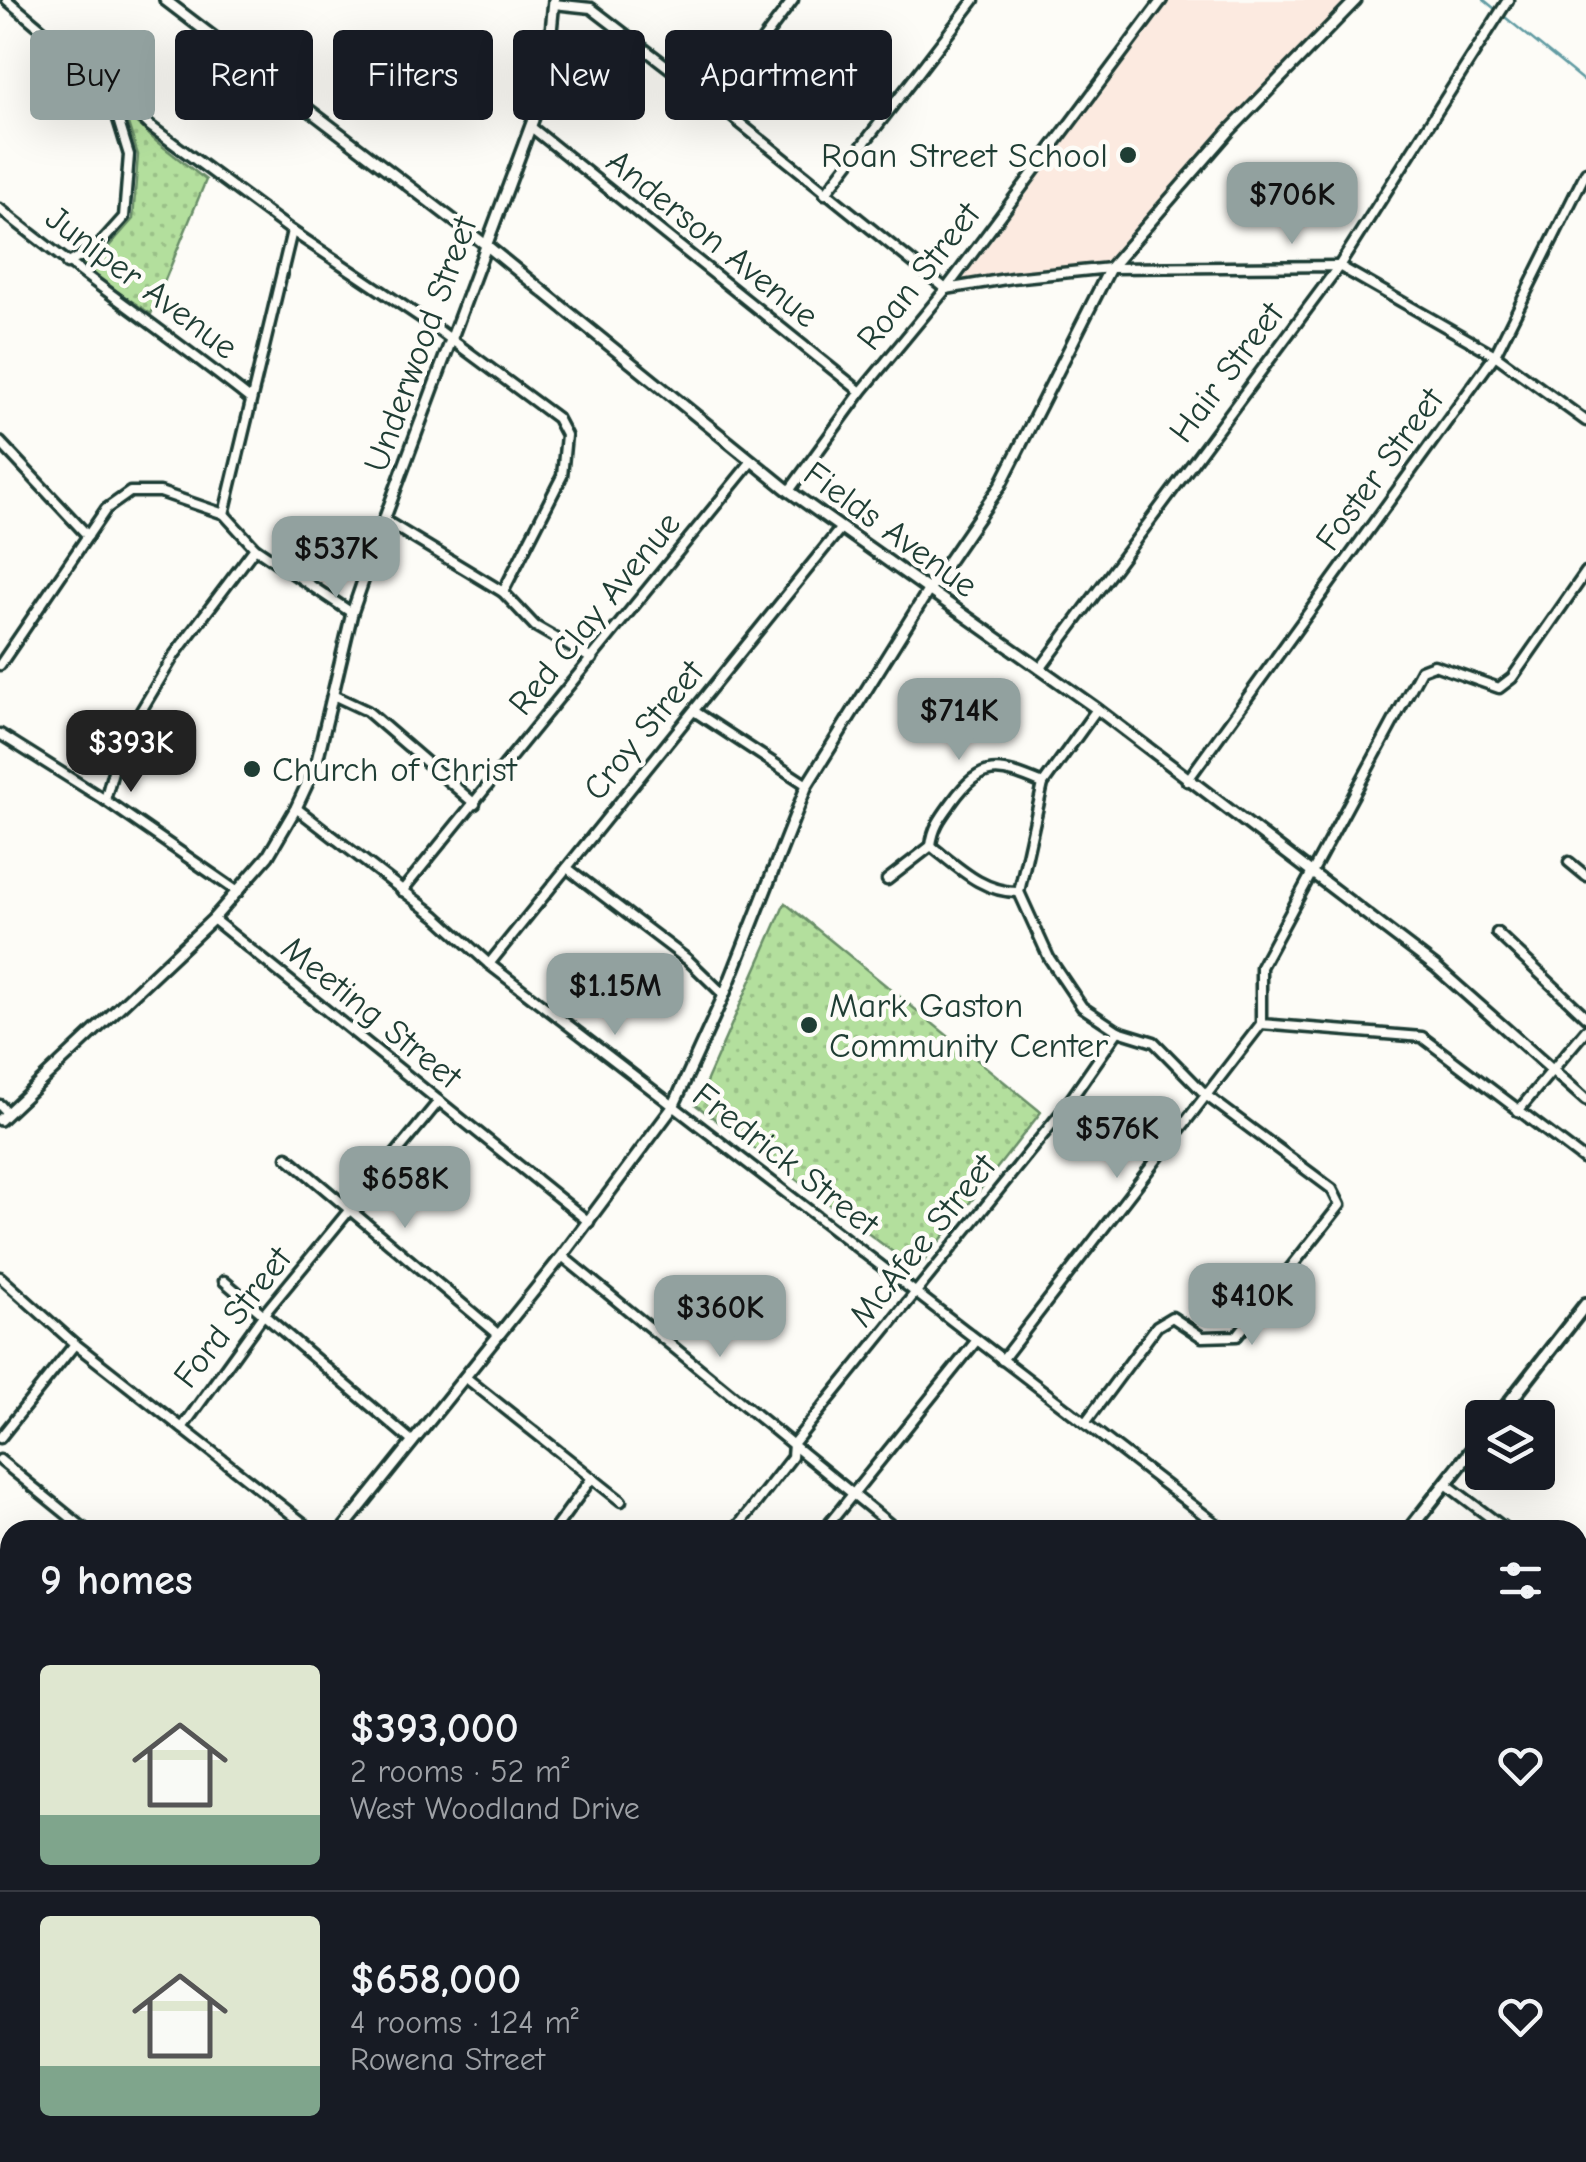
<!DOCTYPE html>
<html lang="en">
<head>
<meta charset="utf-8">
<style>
  :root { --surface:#171b24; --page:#20242c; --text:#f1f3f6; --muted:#9ea1a6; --line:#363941; --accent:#92a19f }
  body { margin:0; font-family:"Comic Neue",sans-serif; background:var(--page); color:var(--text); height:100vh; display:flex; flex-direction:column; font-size:38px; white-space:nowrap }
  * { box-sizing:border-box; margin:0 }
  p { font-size:32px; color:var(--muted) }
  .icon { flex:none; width:55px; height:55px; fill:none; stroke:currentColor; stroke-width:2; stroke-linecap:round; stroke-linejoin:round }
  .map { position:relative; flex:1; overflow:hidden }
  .sheet { position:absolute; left:0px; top:1520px; width:1588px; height:642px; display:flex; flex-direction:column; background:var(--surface); border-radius:30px 30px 0 0; box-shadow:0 10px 40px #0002 }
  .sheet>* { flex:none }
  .guide { position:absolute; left:30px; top:30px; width:1000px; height:90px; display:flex; gap:20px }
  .fabs { position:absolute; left:1465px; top:1400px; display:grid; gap:20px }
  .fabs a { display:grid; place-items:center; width:90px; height:90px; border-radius:10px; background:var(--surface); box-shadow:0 10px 40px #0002; font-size:50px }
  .price { position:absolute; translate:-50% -85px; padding:0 22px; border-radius:20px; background:var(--accent); color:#111; font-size:32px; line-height:65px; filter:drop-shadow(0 2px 5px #0008) }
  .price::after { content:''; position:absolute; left:50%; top:60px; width:30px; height:22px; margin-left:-15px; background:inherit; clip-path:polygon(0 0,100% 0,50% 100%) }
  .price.active { background:#222; color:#fff }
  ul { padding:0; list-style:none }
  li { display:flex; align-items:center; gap:30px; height:250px; padding:0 40px }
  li+li { border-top:2px solid var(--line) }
  li span { display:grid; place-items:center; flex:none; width:280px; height:200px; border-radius:10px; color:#555 }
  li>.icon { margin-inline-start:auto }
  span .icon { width:120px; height:120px; fill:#fffc; stroke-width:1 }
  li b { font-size:42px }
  h2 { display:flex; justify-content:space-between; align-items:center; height:120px; padding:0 40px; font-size:42px }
  .tag { padding:0 35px; border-radius:10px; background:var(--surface); box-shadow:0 10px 40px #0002; font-size:35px; line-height:90px }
  .tag.active { background:var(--accent); color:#111 }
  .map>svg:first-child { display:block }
  .built { fill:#fceae0 }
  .grass { fill:url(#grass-dots); stroke:#698e68; stroke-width:2.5 }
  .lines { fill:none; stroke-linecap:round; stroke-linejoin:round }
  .stream { stroke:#629ca3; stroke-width:2.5 }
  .minor-casing { stroke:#1f3d34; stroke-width:15 }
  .tertiary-casing { stroke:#1f3d34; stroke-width:16 }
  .secondary-casing { stroke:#1f3d34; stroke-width:18 }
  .primary-casing { stroke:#1f3d34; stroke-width:19 }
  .minor { stroke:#fdfcf7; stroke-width:8 }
  .tertiary { stroke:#fdfcf7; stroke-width:9 }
  .secondary { stroke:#fdfcf7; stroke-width:10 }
  .primary { stroke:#fdfcf7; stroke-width:11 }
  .rail { stroke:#1f3d34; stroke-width:2.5 }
  .poi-dot { fill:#1f3d34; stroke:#fdfcf7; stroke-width:4 }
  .labels { text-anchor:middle; stroke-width:9; stroke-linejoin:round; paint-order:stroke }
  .poi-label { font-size:35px; fill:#1f3d34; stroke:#fdfcf7; text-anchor:start }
  .street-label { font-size:35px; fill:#1f3d34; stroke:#fdfcf7 }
</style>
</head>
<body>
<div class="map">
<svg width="1586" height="2162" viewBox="0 0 1586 2162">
  <defs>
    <pattern id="grass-dots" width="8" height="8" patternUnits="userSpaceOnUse" patternTransform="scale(2.5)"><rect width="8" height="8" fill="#b3df9d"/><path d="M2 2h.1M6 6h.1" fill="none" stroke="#9ac088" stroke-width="1.8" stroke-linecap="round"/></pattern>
  </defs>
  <rect width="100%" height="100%" fill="#fdfcf7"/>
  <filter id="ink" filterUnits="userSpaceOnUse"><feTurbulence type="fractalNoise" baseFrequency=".01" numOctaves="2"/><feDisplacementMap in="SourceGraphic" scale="20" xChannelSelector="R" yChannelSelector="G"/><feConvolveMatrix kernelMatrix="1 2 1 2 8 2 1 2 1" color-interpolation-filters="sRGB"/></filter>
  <g filter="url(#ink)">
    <g class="built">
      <polygon points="1164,0 1356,0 1322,32 1110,268 946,289"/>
      <polygon points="1578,1981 1586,1987 1586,2162 953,2162 941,2153 1578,2152"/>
    </g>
    <g class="grass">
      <polygon points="124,111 157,142 206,180 151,314 79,266 104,252 133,219 138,155"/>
      <polygon points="785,903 1041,1112 917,1270 696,1105"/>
    </g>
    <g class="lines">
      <g class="stream">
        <polyline points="1484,0 1586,83"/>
        <polyline points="1578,1704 1586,1710"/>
      </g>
      <defs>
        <g id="minor">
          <polyline points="7,0 108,85 150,126 292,231 429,323 557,418 566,435 562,476 503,592 384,520"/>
          <polyline points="554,4 591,8 715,103 946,289 1012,278 1110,268 1339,266 1495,355 1586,421"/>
          <polyline points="715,103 793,0"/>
          <polyline points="531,127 861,392"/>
          <polyline points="825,194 974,0"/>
          <path d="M0 209C81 275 168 334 250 399"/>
          <polyline points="67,264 97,247 124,217 129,155 109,90"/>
          <polyline points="0,442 88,536"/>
          <polyline points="789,491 861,392 946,289 1162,0"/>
          <polyline points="224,514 292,231"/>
          <polyline points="1586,572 1512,678 1499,688 1434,665 1421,670 1261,967 1261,1024 1422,1037 1586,1161"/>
          <polyline points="503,592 535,626 592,659"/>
          <polyline points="0,665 106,509 130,492 160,492 224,514 255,548 352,613"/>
          <polyline points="1040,669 1339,266 1508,0"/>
          <polyline points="335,696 367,711 475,804"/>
          <polyline points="694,711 807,785"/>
          <polyline points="0,734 105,800 238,892"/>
          <polyline points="1187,781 1495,355 1586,172"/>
          <polyline points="105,800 120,746 175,654 255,548"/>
          <polyline points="296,808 436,916 489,964 1224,1530"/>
          <path d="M931 846C933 827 941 817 952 802 982 761 998 765 1043 784"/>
          <path d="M931 846C958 867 983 893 1019 892"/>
          <polyline points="1569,862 1586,876"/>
          <polyline points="567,868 688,960 724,995"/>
          <polyline points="887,880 931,846"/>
          <polyline points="402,891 751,462"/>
          <polyline points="1019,892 1049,958 1082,1007 1118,1031 1154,1042 1207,1096 1332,1189 1340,1205 1237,1336 1202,1337 1172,1317 1157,1326 1085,1423"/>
          <polyline points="1019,892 1043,784 1097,709"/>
          <polyline points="213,919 589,1222"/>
          <polyline points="1497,933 1586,1017"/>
          <polyline points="489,964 840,529"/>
          <polyline points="0,1105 7,1113"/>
          <polyline points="1518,1111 1586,1030"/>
          <polyline points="287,1157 499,1335"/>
          <polyline points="562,1256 897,1530"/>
          <polyline points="0,1277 75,1344 312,1530"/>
          <polyline points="224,1281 413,1442"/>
          <polyline points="1002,1360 1261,1024"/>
          <polyline points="465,1377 621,1501"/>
          <polyline points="182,1428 264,1314 439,1101"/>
          <polyline points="0,1438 75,1344"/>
          <polyline points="0,1460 86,1530"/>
          <polyline points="1446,1484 1507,1530"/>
          <polyline points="554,1530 592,1478"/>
          <polyline points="735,1530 792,1457 793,1444 1064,1109 1118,1031"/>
          <polyline points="824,1530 977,1340"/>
          <polyline points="1578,1584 1586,1591"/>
          <polyline points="0,1597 10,1605"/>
          <polyline points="0,1691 10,1699"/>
          <polyline points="1578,1781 1586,1784"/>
          <polyline points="0,1898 10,1905"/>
          <polyline points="0,1937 10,1925"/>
          <polyline points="1578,1962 1586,1968"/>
          <polyline points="1578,2050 1586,2039"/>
          <polyline points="0,2074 10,2081"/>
          <polyline points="99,2152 111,2162"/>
          <polyline points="591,2152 603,2162"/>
          <polyline points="718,2152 730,2162"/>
          <polyline points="667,2162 674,2152"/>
          <polyline points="807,2162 814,2152"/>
        </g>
        <g id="tertiary">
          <polyline points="165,0 486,245 789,491 1097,709 1437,968 1586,1100"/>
          <polyline points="0,1120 213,919 268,856 296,808 316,765 352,613 384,520 546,85 554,0"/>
          <polyline points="342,1530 562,1256 673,1107 724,995 807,785 928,591 1000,486 1110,268 1230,130 1356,0"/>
          <polyline points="0,1955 10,1942"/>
        </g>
        <g id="secondary">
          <polyline points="1497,1418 1586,1304"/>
          <polyline points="1409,1530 1482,1437"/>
          <polyline points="919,2162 926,2152"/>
        </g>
        <g id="primary">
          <polyline points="0,1792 10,1800"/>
          <polyline points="465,2152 477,2162"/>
        </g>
      </defs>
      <use href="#minor" class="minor-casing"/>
      <use href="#tertiary" class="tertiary-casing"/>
      <use href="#secondary" class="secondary-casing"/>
      <use href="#primary" class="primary-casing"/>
      <use href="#minor" class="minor"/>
      <use href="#tertiary" class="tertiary"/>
      <use href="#secondary" class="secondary"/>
      <use href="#primary" class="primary"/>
      <g class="rail">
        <polyline points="0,2051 10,2057"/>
        <polyline points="166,2152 181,2162"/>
        <polyline points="188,2152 203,2162"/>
      </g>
    </g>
  </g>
  <g class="poi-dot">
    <circle cx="1128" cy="155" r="10"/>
    <circle cx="252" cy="769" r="10"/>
    <circle cx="809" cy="1025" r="10"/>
  </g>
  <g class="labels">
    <g class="poi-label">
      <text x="1108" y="167" text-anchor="end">Roan Street School</text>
      <text x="272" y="781">Church of Christ</text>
      <text x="829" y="1017">Mark Gaston<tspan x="829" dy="40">Community Center</tspan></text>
    </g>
    <g class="street-label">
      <text transform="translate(713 238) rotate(39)" y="12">Anderson Avenue</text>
      <text transform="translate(918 276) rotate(-52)" y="12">Roan Street</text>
      <text transform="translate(142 282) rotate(37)" y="12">Juniper Avenue</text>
      <text transform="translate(420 344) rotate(-70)" y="12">Underwood Street</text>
      <text transform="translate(1226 372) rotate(-53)" y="12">Hair Street</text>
      <text transform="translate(1379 469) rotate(-54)" y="12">Foster Street</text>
      <text transform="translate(891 529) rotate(36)" y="12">Fields Avenue</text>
      <text transform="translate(594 613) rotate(-51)" y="12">Red Clay Avenue</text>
      <text transform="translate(643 730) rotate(-51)" y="12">Croy Street</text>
      <text transform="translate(372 1012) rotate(39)" y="12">Meeting Street</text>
      <text transform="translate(786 1159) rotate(38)" y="12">Fredrick Street</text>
      <text transform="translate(922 1240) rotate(-51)" y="12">McAfee Street</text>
      <text transform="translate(232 1317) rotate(-52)" y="12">Ford Street</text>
    </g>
  </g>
</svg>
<div class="fabs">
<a><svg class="icon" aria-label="layers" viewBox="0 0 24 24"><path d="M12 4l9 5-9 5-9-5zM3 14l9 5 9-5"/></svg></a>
</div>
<b class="price" style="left:1292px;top:247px">$706K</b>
<b class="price" style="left:336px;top:601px">$537K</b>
<b class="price" style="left:959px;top:763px">$714K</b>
<b class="price active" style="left:131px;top:795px">$393K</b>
<b class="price" style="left:615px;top:1038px">$1.15M</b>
<b class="price" style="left:1117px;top:1181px">$576K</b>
<b class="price" style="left:405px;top:1231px">$658K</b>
<b class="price" style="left:1252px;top:1348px">$410K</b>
<b class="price" style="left:720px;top:1360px">$360K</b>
<div class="guide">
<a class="tag active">Buy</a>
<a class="tag">Rent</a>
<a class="tag">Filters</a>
<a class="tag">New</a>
<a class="tag">Apartment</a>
</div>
<section class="sheet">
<h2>9 homes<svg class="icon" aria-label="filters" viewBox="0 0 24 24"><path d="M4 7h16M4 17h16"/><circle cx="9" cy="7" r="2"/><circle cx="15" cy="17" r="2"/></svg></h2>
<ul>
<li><span style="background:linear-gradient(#dfe7d0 75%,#7fa58c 0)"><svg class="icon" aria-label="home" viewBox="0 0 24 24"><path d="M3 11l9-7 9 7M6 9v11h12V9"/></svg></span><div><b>$393,000</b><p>2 rooms · 52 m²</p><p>West Woodland Drive</p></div><svg class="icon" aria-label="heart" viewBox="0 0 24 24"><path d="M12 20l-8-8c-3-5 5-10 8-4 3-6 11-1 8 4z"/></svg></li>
<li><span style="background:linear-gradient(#dfe7d0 75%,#7fa58c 0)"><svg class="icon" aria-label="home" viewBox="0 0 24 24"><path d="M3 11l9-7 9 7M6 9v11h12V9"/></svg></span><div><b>$658,000</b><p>4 rooms · 124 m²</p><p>Rowena Street</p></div><svg class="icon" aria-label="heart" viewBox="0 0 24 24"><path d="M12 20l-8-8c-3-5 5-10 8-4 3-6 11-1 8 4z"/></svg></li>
</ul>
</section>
</div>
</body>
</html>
